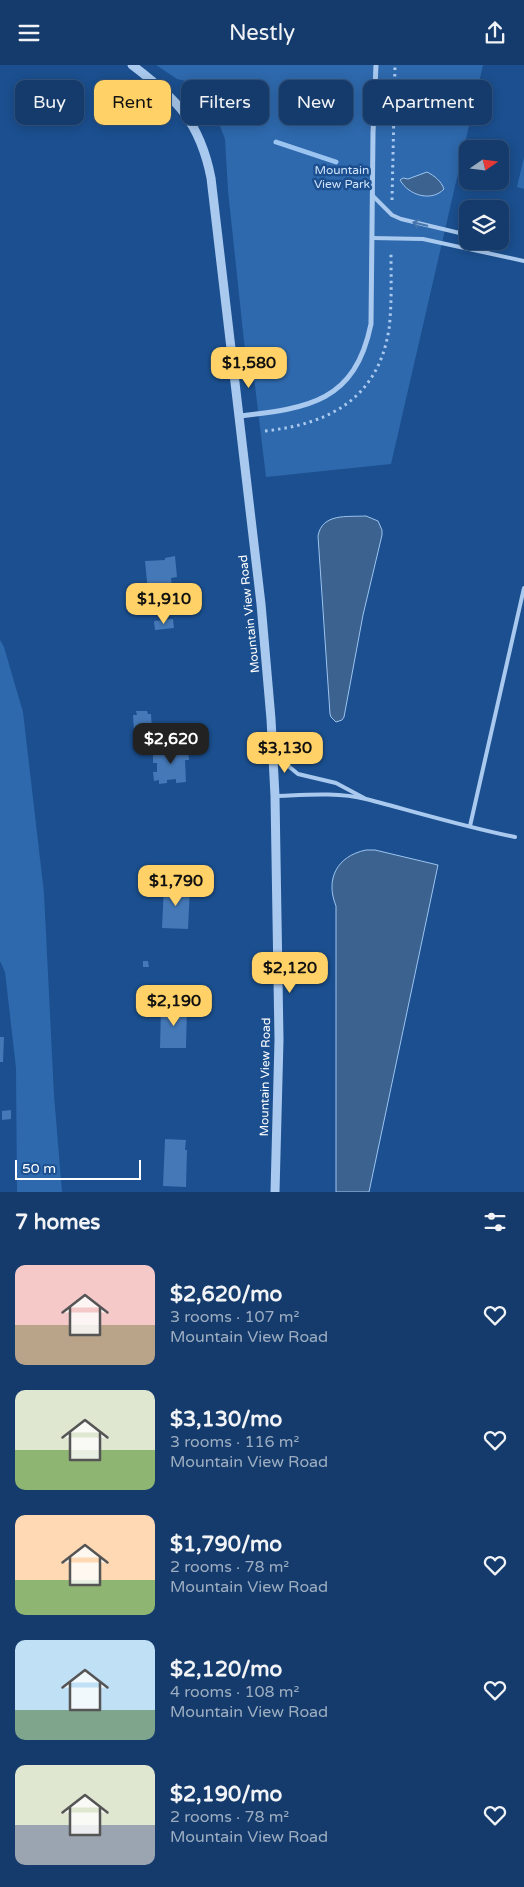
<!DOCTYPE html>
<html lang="en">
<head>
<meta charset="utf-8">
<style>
  :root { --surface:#143b6b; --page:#1d4271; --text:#f1f3f6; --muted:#9dadc1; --line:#33557e; --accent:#ffd166 }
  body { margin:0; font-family:"Varela Round",sans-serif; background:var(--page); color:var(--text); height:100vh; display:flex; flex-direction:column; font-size:19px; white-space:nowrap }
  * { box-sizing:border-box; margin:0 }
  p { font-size:16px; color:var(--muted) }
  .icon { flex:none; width:28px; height:28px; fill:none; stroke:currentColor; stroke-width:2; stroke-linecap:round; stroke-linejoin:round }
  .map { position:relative; height:1127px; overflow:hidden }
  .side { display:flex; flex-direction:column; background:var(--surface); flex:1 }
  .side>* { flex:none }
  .top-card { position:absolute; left:15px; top:15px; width:495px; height:45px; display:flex; gap:10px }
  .needle { width:32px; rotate:76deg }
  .controls { position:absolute; left:459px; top:75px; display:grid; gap:10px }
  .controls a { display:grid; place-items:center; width:50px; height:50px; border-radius:10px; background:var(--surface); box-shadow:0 2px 12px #0003,0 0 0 1px var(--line); font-size:25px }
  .scale { position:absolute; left:15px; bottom:12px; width:126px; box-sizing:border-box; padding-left:5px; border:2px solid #fff; border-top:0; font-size:14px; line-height:18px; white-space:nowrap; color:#fff; -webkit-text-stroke:4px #1b4f8f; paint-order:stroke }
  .price { position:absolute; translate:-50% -42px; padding:0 11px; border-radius:10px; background:var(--accent); color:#111; font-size:16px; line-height:32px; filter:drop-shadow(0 1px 2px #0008) }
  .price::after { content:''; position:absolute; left:50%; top:30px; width:15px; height:11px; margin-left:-8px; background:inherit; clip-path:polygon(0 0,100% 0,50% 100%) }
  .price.on { background:#222; color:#fff }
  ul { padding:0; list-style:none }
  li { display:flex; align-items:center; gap:15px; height:125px; padding:0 15px }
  li span { display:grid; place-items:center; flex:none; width:140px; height:100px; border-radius:10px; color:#555 }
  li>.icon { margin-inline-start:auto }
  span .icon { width:60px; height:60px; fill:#fffc; stroke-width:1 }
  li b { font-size:21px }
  h2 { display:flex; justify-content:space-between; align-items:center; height:60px; padding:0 15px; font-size:21px }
  .pill { padding:0 18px; border-radius:10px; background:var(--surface); box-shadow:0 2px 12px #0003,0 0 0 1px var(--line); font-size:18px; line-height:45px }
  .pill.on { background:var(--accent); color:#111 }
  header { display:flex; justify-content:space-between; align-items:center; height:65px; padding:0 15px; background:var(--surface); font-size:22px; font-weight:600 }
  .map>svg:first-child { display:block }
  .green { fill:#2e69ad }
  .water { fill:#3c6290; stroke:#9cc4f0 }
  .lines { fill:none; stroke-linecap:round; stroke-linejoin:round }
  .stream { stroke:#9cc4f0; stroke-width:5 }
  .building { fill:#4478b7 }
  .path { stroke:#a9c9ee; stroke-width:3; stroke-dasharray:2.5 4; stroke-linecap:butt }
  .service { stroke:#a9c9ee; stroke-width:4 }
  .minor { stroke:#a9c9ee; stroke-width:5 }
  .tertiary { stroke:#a9c9ee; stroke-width:9 }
  .oneway { stroke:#4674ac }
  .labels { text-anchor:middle; stroke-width:5; stroke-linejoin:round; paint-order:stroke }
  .park-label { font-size:12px; fill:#cfe3fa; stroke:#1b4f8f }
  .street-label { font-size:12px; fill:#fff; stroke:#1b4f8f }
</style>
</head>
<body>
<header><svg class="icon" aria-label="menu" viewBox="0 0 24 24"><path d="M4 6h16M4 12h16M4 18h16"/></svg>Nestly<svg class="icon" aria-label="share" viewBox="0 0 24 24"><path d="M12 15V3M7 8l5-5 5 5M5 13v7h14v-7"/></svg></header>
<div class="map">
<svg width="524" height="1127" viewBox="0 0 524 1127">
  <rect width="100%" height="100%" fill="#1b4f8f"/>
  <g class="green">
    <polygon points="156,0 483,0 391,399 266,412 253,304 247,304 228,126 225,74 204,20 177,14"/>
    <polygon points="524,92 524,124 517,122"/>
    <polygon points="0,575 4,582 23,647 44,828 54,1030 62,1127 17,1127 16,1003 5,907 0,896"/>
  </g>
  <g class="water">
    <path d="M427 107C435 111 441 116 444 124 432 137 409 131 400 115L403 113 408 114Z"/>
    <path d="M366 451 378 456 382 465V470L363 550 344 652 342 655 336 657 331 652 330 649 318 471C322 448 347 452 366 451Z"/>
    <path d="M366 785H375L438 800 369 1127H336V841C325 814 337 791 366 785Z"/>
  </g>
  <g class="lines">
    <polyline class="stream" points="276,77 336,97"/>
  </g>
  <g class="building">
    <polygon points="175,491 177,512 171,513 174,546 150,548 145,496 165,495 165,493"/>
    <polygon points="173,554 174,563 155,565 154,556"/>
    <polygon points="136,646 147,646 148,649 151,649 152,666 149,666 149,670 138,670 138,666 134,667 133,650 137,650"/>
    <polygon points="185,682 185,685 188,685 189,695 185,695 186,717 176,718 176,714 167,715 167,718 159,719 159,715 154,716 153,707 157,707 157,698 153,698 153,688 156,688 155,684 166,684 166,687 176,686 175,683"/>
    <polygon points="164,821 190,822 188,864 162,863"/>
    <polygon points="143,896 148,896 149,902 143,902"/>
    <polygon points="161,941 187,941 186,983 160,983"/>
    <polygon points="0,972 4,972 3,997 0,997"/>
    <polygon points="11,1045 11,1054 2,1055 2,1046"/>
    <polygon points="165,1074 186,1075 185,1085 187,1085 186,1122 163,1121"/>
  </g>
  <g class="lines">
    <g class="path">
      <polyline points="392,135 395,0"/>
      <path d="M265 366C329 359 378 334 389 264 392 239 391 213 391 188"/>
    </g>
    <g class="service">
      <polyline points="372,130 392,150 401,154 468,170"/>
      <polyline points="372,173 423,174 524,196"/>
      <polyline points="479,176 487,187"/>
      <polyline points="275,690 298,709 336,718 364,733"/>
      <path d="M275 731C305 730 337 727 366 734 416 747 465 762 515 772"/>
      <polyline points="470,761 524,523"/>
    </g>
    <path class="minor" d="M240 351C309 343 355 337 371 259L373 68 376 0"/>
    <path class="tertiary" d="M132 0C177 34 200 57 211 113L261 539 271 654 275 731 279 975 275 1127"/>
  </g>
  <defs><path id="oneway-shaft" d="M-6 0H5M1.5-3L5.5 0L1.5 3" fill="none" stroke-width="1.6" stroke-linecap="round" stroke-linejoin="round" transform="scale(1.25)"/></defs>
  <use class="oneway" href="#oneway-shaft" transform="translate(420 159) rotate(-167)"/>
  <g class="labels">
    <g class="park-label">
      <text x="342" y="109">Mountain<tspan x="342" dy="14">View Park</tspan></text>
    </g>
    <g class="street-label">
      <text transform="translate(249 549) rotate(-96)" y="4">Mountain View Road</text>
      <text transform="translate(265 1012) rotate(-89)" y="4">Mountain View Road</text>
    </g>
  </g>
</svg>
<div class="controls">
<a><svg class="needle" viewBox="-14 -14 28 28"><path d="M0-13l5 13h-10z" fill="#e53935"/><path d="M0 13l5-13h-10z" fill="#9dadc1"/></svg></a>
<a><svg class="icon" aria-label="layers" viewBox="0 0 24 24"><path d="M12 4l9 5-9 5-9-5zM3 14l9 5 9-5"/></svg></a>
</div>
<div class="scale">50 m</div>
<b class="price" style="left:249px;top:324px">$1,580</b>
<b class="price" style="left:164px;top:560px">$1,910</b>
<b class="price on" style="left:171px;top:700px">$2,620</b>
<b class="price" style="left:285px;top:709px">$3,130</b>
<b class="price" style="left:176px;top:842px">$1,790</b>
<b class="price" style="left:290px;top:929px">$2,120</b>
<b class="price" style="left:174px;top:962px">$2,190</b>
<div class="top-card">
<a class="pill">Buy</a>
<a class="pill on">Rent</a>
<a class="pill">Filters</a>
<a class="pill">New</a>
<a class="pill">Apartment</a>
</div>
</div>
<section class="side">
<h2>7 homes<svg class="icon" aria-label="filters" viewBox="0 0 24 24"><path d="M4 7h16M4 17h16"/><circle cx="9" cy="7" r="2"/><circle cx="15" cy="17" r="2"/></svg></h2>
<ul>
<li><span style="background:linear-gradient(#f6c9c9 60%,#b9a48a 0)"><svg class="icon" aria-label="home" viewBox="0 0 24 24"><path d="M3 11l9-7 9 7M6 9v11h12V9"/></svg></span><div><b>$2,620/mo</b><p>3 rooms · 107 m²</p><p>Mountain View Road</p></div><svg class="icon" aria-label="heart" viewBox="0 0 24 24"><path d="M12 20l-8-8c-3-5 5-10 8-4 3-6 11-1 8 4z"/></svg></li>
<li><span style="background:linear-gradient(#dfe7d0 60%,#8fb573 0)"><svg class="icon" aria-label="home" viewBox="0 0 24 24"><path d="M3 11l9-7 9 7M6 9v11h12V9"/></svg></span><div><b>$3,130/mo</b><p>3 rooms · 116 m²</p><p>Mountain View Road</p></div><svg class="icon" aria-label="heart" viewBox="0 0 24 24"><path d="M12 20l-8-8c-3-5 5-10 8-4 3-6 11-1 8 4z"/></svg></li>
<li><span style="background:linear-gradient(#ffd9b3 65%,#8fb573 0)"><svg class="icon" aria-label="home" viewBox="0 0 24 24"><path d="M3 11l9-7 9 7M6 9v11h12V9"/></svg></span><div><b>$1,790/mo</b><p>2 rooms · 78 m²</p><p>Mountain View Road</p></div><svg class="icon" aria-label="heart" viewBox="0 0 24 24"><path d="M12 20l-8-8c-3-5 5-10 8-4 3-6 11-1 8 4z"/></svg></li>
<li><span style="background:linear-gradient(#bfe0f5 70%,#7fa58c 0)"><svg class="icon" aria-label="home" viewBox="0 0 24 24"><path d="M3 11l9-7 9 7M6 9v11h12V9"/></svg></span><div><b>$2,120/mo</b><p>4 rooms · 108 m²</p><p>Mountain View Road</p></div><svg class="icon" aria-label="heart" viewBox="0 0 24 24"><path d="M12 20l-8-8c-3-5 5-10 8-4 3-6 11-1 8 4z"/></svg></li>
<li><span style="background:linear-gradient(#dfe7d0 60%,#9aa5b1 0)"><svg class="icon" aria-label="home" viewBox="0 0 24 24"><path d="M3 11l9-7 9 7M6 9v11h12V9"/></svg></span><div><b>$2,190/mo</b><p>2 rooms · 78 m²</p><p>Mountain View Road</p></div><svg class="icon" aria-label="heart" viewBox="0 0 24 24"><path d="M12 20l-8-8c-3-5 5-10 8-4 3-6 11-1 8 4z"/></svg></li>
</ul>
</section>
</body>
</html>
